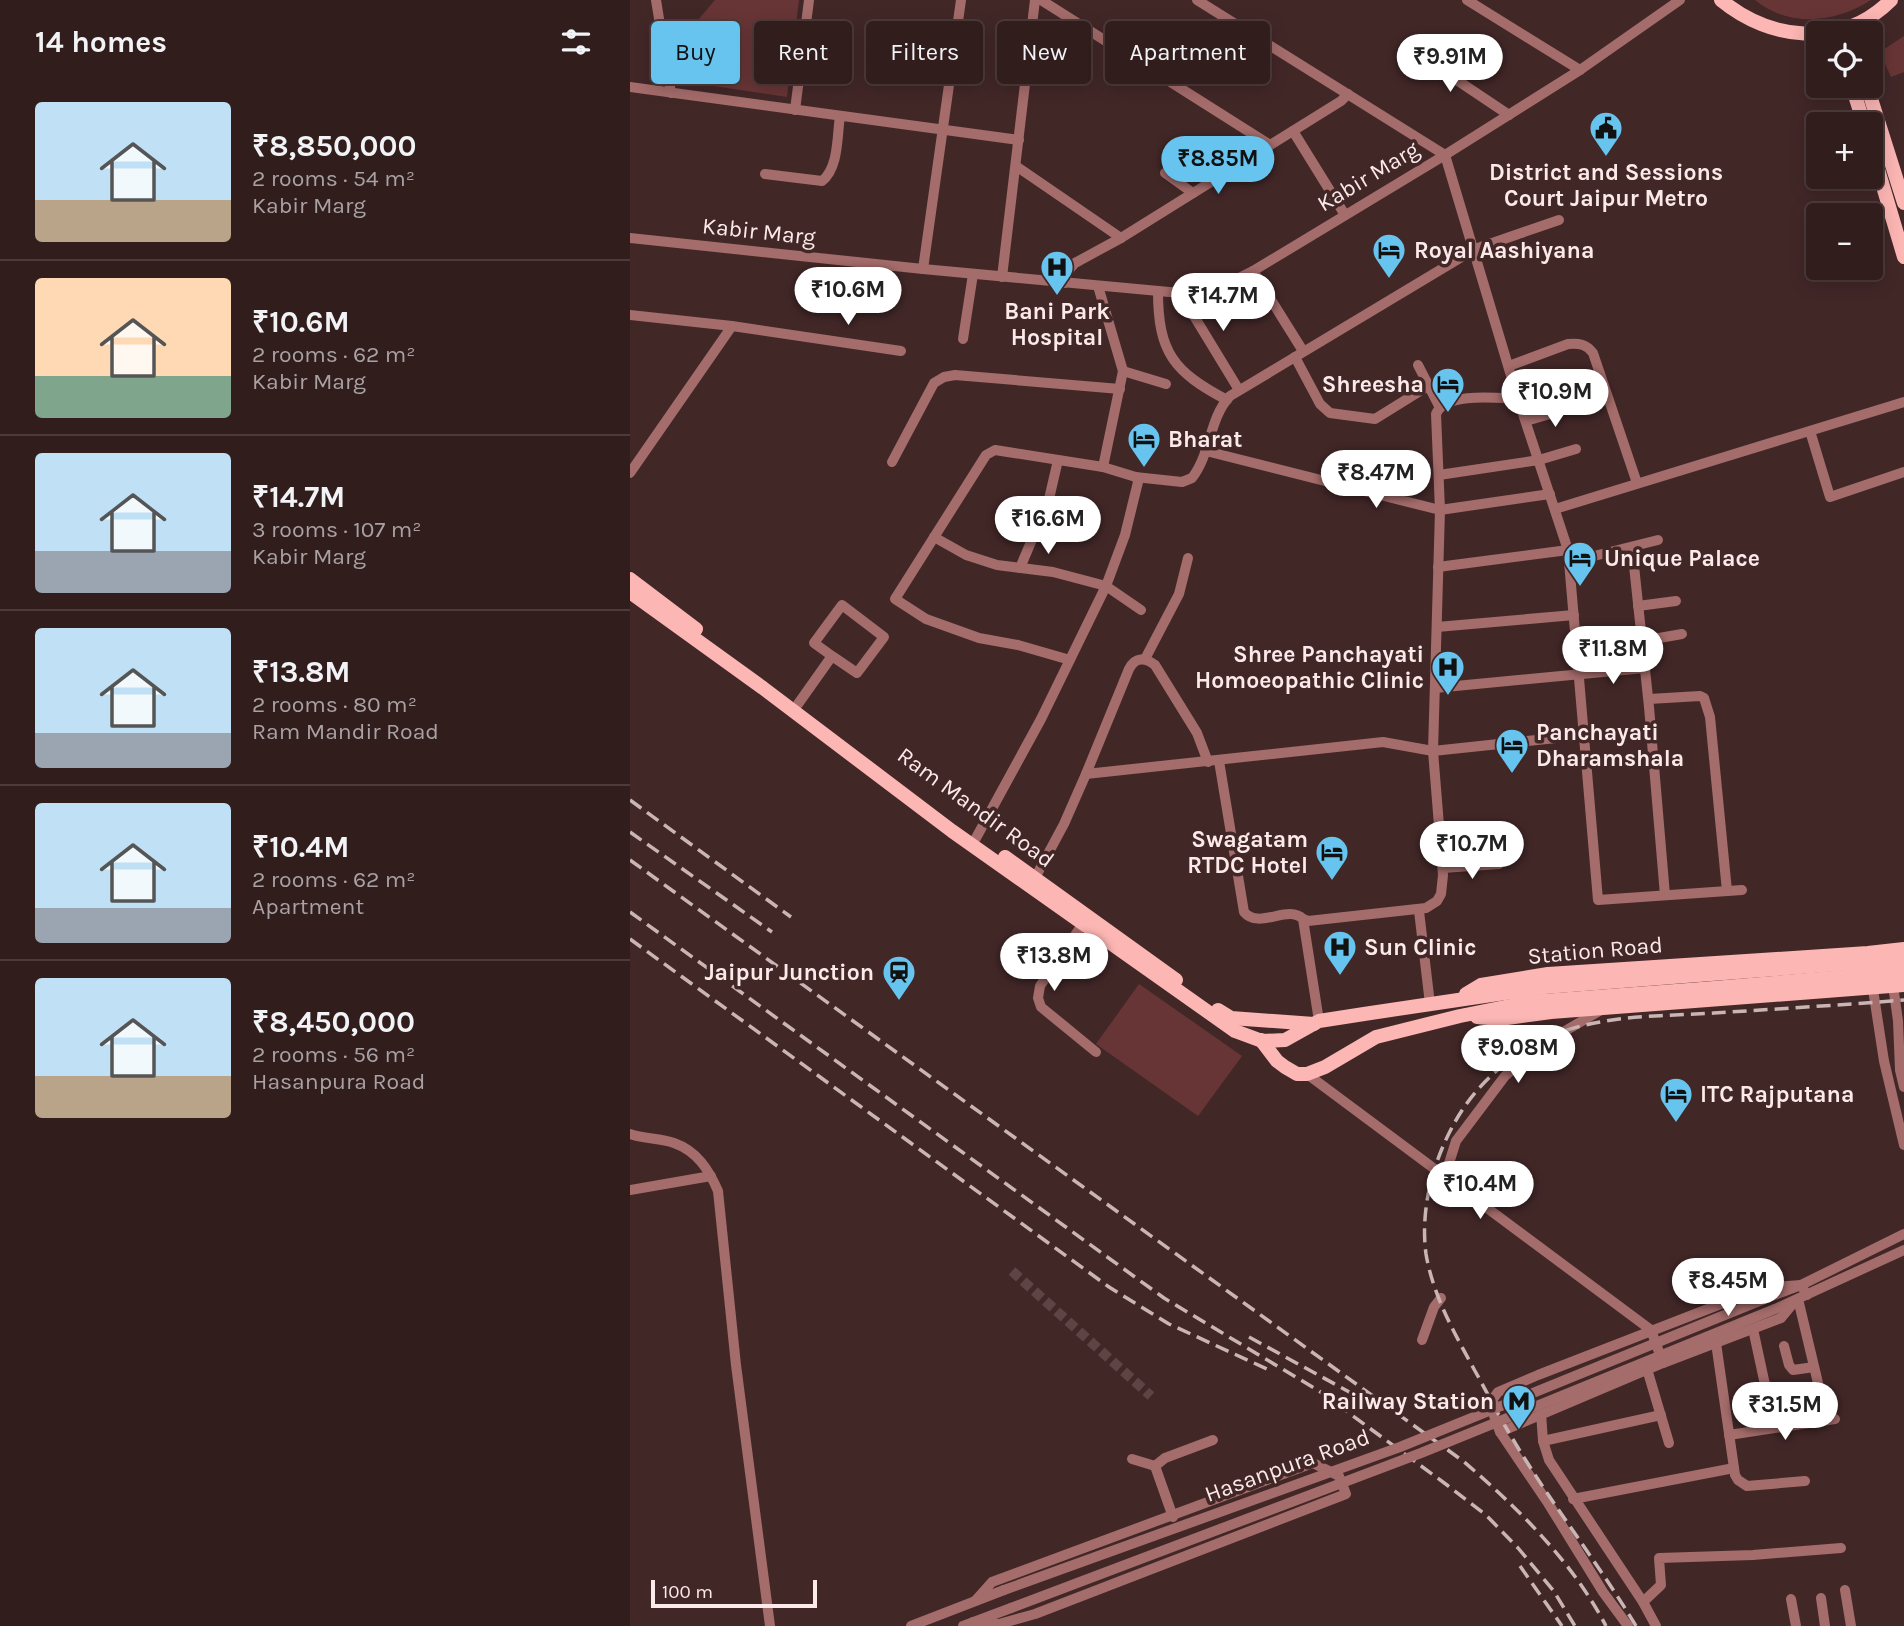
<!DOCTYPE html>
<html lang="en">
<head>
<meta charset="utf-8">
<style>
  :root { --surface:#321d1d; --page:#3d2a2a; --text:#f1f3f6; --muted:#a8a2a4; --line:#4d3b3b; --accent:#66c4ef }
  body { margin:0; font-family:Karla,sans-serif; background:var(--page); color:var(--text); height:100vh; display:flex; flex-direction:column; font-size:26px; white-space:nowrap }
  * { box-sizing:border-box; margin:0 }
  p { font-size:23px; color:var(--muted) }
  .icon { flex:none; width:38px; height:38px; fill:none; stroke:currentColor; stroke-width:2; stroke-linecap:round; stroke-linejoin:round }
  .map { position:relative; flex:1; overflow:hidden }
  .sheet { display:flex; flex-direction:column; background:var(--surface); width:630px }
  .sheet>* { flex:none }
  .hud { position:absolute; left:21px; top:21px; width:665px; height:63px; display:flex; gap:14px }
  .controls { position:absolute; left:1176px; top:21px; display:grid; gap:14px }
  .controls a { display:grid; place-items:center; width:77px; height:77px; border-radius:7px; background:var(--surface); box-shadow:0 4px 18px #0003,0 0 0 2px var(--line); font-size:35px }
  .scale { position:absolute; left:21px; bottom:18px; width:166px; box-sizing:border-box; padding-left:7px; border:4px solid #fce9e9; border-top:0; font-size:19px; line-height:24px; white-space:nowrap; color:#fce9e9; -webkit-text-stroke:5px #422727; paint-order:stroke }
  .price { position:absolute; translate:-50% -60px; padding:0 16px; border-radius:24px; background:#fff; color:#222; font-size:23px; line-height:46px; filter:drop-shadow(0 2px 4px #0008) }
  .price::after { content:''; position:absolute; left:50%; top:42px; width:21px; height:16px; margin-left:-10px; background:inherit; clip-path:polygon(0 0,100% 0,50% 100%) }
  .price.current { background:var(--accent); color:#111 }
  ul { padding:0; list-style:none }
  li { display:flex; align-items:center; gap:21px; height:175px; padding:0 35px }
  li+li { border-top:2px solid var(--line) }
  li span { display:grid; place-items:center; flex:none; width:196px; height:140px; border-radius:7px; color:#555 }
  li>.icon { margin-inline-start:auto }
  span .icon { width:84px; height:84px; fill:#fffc; stroke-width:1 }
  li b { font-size:30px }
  h2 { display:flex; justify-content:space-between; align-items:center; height:84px; padding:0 35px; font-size:30px }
  .tag { padding:0 24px; border-radius:7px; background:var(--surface); box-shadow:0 4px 18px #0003,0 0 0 2px var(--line); font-size:24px; line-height:63px }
  .tag.current { background:var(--accent); color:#111 }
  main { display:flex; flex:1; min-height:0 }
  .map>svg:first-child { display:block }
  .green { fill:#683536 }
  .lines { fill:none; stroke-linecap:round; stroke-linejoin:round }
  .minor-tunnel { stroke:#5e4444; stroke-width:10; stroke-dasharray:10 5; stroke-linecap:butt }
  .minor { stroke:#a46c6b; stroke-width:10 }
  .major { stroke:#fcb6b4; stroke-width:14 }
  .rail { stroke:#cab5b5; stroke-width:3.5; stroke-dasharray:14 7; stroke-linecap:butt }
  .minor-bridge { stroke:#a46c6b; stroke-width:10 }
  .major-bridge { stroke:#fcb6b4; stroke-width:14 }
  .labels { text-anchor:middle; stroke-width:7; stroke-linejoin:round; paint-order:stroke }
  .poi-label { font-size:23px; font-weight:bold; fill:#fce9e9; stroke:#422727; text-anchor:start }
  .street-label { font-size:23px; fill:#fce9e9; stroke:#422727 }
</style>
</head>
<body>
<main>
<section class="sheet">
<h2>14 homes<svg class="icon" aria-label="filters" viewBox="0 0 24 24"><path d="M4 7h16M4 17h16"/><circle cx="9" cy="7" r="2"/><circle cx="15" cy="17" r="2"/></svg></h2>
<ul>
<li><span style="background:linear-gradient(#bfe0f5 70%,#b9a48a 0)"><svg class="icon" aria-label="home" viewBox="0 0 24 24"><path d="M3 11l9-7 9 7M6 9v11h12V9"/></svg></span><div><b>₹8,850,000</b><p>2 rooms · 54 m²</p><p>Kabir Marg</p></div></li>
<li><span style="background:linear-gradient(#ffd9b3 70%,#7fa58c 0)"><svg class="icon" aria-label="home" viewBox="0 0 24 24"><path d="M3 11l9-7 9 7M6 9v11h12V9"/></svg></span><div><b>₹10.6M</b><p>2 rooms · 62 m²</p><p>Kabir Marg</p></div></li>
<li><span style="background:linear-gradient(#bfe0f5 70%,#9aa5b1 0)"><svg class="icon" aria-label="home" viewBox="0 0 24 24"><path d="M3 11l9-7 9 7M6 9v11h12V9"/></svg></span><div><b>₹14.7M</b><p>3 rooms · 107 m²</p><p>Kabir Marg</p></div></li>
<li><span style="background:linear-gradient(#bfe0f5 75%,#9aa5b1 0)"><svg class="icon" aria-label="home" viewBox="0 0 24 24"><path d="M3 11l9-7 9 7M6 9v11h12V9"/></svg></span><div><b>₹13.8M</b><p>2 rooms · 80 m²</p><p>Ram Mandir Road</p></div></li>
<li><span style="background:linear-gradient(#bfe0f5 75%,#9aa5b1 0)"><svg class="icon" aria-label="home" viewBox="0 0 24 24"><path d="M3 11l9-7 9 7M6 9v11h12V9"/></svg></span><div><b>₹10.4M</b><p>2 rooms · 62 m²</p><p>Apartment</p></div></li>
<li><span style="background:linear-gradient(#bfe0f5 70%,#b9a48a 0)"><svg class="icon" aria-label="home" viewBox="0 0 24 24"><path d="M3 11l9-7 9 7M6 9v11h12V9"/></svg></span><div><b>₹8,450,000</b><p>2 rooms · 56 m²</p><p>Hasanpura Road</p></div></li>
</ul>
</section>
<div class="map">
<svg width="1274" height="1626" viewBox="0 0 1274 1626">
  <rect width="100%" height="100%" fill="#422727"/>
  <g class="green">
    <polygon points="85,0 169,0 157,97 50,81 46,46"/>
    <path d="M1125 0H1241C1206 23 1159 28 1125 0Z"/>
    <polygon points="1274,36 1274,72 1261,77 1252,57 1253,50"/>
    <polygon points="509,984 612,1056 568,1116 466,1044"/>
  </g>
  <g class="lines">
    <polyline class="minor-tunnel" points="382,1271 521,1396"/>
    <g class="minor">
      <polyline points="26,0 41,93"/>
      <polyline points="411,0 640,145"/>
      <polyline points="567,0 815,155 888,399 938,550 968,900 1112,890"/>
      <polyline points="837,0 950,70"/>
      <polyline points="779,48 879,115"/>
      <polyline points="0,87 389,140"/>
      <polyline points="165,110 179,0"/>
      <polyline points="663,131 715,215"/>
      <polyline points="386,166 491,238"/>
      <polyline points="535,173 563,193"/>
      <path d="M135 174 192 181C209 168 207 135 210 116"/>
      <polyline points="0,238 293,269 550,293 571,293 589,288 623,271 815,155 950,70 1050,0"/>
      <polyline points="293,269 331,0"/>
      <polyline points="623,271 673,351"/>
      <polyline points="372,277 405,0"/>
      <polyline points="435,283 437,272 445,263 491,238 711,101 718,94"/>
      <polyline points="468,286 493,371 473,467"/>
      <path d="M528 291C528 353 544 372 597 400"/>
      <polyline points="550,293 609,390"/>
      <polyline points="0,315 102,326 271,351"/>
      <polyline points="333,339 343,274"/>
      <polyline points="665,357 690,404 700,413 745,419 798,386"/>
      <polyline points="788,365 809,406"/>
      <path d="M879 366 938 344C949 343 956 344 963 353L1007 483"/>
      <polyline points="493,371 536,384"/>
      <polyline points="896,421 944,407"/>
      <polyline points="1180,431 1200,497 1274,472"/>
      <polyline points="576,451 810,510 920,494"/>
      <polyline points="262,462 304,383 314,377 325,375 490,389"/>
      <polyline points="0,473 102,326"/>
      <polyline points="809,475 909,460 946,449"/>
      <path d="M505 477 552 482 562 478C581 454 579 418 600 396L845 249 929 220"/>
      <polyline points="925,509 1274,402"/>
      <polyline points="304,537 336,555 367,565 423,572 476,586 511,610"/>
      <polyline points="1002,547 1019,707 1035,895"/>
      <polyline points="940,562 1028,540"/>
      <polyline points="808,567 938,550"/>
      <polyline points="390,568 419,499 428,460"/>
      <polyline points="1008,606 1046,601"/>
      <polyline points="807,627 944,615"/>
      <polyline points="1012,641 1052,634"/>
      <polyline points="515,659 549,594 558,558"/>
      <polyline points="805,688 1015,668"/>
      <polyline points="1019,699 1070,696 1074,698 1080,717 1097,891"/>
      <polyline points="168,704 202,656 184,643 212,605 254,637 227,673 202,656"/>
      <path d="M589 761 614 912C629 930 658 904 673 919L689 1021"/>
      <path d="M456 774 499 669C505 657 515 657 525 665L567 733 578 762"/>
      <polyline points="346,838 411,719 476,586 495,535 509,478 473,467 365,450 356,455 265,599 296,619 349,638 388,645 440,660"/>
      <polyline points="813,868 869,864"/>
      <polyline points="405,878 434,824 456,774 753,742 803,751 954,735"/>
      <polyline points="789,911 800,1004"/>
      <path d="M673 919 678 921 796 908 807 901 811 894 813 875 803 751 810 510 806 414C815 392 867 398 888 399"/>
      <polyline points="452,925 410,986 408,998 411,1007 466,1052"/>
      <polyline points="1262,978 1268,1021 1270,1070 1274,1087"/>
      <polyline points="1242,983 1254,1061 1274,1145"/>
      <polyline points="677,1074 1021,1330 1033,1363"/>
      <path d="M0 1134C14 1139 30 1138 44 1143 67 1151 79 1170 88 1191L106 1365 140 1626"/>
      <polyline points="815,1176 826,1141 875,1076 916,1042 971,1010"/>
      <polyline points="0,1190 81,1176"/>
      <polyline points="1139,1297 1171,1285 1274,1234"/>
      <polyline points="1168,1299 1188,1383"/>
      <polyline points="1145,1309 1274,1250"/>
      <polyline points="1123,1329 1137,1394"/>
      <polyline points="792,1340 804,1307 811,1298"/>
      <polyline points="1086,1343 1105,1475 1108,1480 1117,1486 1175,1481"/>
      <polyline points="1154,1346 1159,1365 1163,1370 1184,1367"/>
      <polyline points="1017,1369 1039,1443"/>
      <polyline points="911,1413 913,1441 919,1460 1013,1602 1026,1626"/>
      <polyline points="870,1432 1033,1363 1151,1318 1165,1301"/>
      <polyline points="1099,1435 1205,1419"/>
      <polyline points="913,1441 1031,1415"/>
      <polyline points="502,1459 525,1466 543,1517"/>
      <polyline points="525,1466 535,1458 583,1440"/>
      <polyline points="943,1499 1104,1468"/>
      <polyline points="1215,1590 1221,1626"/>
      <polyline points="1191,1598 1195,1626"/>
      <polyline points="1161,1599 1166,1626"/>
      <polyline points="1013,1602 1031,1585 1029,1558 1123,1555 1211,1548"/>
      <polyline points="343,1622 369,1624 405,1614 716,1494 709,1476 683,1463 362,1582 345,1601"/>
      <polyline points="281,1626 374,1590"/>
      <polyline points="333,1626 381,1608"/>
      <polyline points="998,1626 973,1592 918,1503 870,1432 863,1413 863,1399 868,1392 908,1375 1132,1288 1171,1285 1177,1295"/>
    </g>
    <g class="major">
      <path d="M1091 0C1141 41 1212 49 1261 0"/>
      <polyline points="1222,86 1234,124"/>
      <polyline points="1237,86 1274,203"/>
      <polyline points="1241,146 1274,257"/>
      <polyline points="0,579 66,629"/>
      <polyline points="0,592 133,688 322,831 605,1031 632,1041 655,1040 689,1021 734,1014 915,987 1068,975"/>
      <polyline points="375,857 546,980"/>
      <polyline points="836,994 851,985 918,974 1238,953 1274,949"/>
      <polyline points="588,1010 601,1018 684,1024"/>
      <polyline points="847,1017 870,1019 921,1012 1274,985"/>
      <polyline points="631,1040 647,1061 655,1067 667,1074 677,1074 695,1067 746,1037 830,1016 900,1002 1072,989"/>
    </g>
    <g class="rail">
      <polyline points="0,800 161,917"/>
      <polyline points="0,832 142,932"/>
      <path d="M0 860 833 1461C888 1508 942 1561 976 1626"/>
      <polyline points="0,912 534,1298 689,1391 817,1485 856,1515 888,1548 923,1590 945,1626"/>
      <polyline points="0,939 479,1287 539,1324 637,1369"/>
      <polyline points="893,1063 940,1040"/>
      <polyline points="619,1337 732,1399"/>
      <polyline points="890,1566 932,1626"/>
      <path d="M1006 1626C967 1561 919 1501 881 1436 868 1415 857 1392 845 1371 825 1334 803 1296 796 1254 790 1209 803 1161 825 1122 848 1080 891 1045 937 1030 984 1015 1035 1016 1084 1013 1147 1009 1211 1005 1274 1000"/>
    </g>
    <g class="minor-bridge">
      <polyline points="374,1590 770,1447 1139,1297"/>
      <polyline points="381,1608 791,1453 1145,1309"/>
    </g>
    <g class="major-bridge">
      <polyline points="1068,975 1274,959"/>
      <polyline points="1072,989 1274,972"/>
    </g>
  </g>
  <defs>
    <symbol id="civic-pin" viewBox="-11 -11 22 30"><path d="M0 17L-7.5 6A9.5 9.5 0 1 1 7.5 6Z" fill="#66c4ef" stroke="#422727"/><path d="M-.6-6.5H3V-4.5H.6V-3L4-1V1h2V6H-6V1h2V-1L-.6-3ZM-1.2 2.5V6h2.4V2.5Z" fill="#111"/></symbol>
    <symbol id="hotel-pin" viewBox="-11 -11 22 30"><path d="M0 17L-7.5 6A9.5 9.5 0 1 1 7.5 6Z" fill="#66c4ef" stroke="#422727"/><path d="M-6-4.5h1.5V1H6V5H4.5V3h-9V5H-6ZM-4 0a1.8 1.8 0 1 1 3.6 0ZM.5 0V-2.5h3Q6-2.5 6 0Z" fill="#111"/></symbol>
    <symbol id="hospital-pin" viewBox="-11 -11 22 30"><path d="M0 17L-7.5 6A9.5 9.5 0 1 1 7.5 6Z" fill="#66c4ef" stroke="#422727"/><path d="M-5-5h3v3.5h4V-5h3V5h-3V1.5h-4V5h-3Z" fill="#111"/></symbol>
    <symbol id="station-pin" viewBox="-11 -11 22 30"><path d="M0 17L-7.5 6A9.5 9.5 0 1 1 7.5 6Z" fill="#66c4ef" stroke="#422727"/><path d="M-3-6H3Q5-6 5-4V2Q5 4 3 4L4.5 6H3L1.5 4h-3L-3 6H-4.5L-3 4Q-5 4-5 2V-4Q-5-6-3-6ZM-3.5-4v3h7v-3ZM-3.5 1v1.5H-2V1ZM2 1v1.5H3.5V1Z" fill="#111"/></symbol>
    <symbol id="metro-pin" viewBox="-11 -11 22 30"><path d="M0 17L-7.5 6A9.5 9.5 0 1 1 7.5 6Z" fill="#66c4ef" stroke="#422727"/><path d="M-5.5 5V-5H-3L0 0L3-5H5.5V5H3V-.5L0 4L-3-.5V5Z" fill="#111"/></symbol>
  </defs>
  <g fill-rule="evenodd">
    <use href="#civic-pin" x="957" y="109" width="38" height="52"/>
    <use href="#hotel-pin" x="740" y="231" width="38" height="52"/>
    <use href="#hospital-pin" x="408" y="248" width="38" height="52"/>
    <use href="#hotel-pin" x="799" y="365" width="38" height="52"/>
    <use href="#hotel-pin" x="495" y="420" width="38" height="52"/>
    <use href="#hotel-pin" x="931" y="539" width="38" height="52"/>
    <use href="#hospital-pin" x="799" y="648" width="38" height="52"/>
    <use href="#hotel-pin" x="863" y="726" width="38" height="52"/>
    <use href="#hotel-pin" x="683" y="833" width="38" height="52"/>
    <use href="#hospital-pin" x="691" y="928" width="38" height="52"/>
    <use href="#station-pin" x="250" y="953" width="38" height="52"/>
    <use href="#hotel-pin" x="1027" y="1075" width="38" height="52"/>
    <use href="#metro-pin" x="870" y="1382" width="38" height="52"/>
  </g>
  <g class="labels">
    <g class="poi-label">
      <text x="976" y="180" text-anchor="middle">District and Sessions<tspan x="976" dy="26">Court Jaipur Metro</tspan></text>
      <text x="784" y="258">Royal Aashiyana</text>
      <text x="427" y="319" text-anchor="middle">Bani Park<tspan x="427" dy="26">Hospital</tspan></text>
      <text x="794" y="392" text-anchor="end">Shreesha</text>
      <text x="538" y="447">Bharat</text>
      <text x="974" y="566">Unique Palace</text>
      <text x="794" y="662" text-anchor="end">Shree Panchayati<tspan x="794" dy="26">Homoeopathic Clinic</tspan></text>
      <text x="906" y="740">Panchayati<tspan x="906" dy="26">Dharamshala</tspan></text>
      <text x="678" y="847" text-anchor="end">Swagatam<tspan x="678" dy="26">RTDC Hotel</tspan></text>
      <text x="734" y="955">Sun Clinic</text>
      <text x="244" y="980" text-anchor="end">Jaipur Junction</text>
      <text x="1070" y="1102">ITC Rajputana</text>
      <text x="864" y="1409" text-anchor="end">Railway Station</text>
    </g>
    <g class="street-label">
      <text transform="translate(738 176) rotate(-31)" y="8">Kabir Marg</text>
      <text transform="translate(129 231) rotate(6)" y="8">Kabir Marg</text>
      <text transform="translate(346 807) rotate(36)" y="8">Ram Mandir Road</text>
      <text transform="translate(965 950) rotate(-5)" y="8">Station Road</text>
      <text transform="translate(657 1465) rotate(-20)" y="8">Hasanpura Road</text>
    </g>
  </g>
</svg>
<div class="controls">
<a><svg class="icon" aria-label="locate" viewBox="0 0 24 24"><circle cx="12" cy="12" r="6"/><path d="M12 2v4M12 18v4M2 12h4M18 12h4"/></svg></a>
<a>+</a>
<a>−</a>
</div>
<div class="scale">100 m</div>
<b class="price" style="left:820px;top:94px">₹9.91M</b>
<b class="price current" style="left:588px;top:196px">₹8.85M</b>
<b class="price" style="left:218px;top:327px">₹10.6M</b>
<b class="price" style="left:593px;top:333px">₹14.7M</b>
<b class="price" style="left:925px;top:429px">₹10.9M</b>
<b class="price" style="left:746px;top:510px">₹8.47M</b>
<b class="price" style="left:418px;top:556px">₹16.6M</b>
<b class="price" style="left:983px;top:686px">₹11.8M</b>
<b class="price" style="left:842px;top:881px">₹10.7M</b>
<b class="price" style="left:424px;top:993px">₹13.8M</b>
<b class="price" style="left:888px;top:1085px">₹9.08M</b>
<b class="price" style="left:850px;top:1221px">₹10.4M</b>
<b class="price" style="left:1098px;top:1318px">₹8.45M</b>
<b class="price" style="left:1155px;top:1442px">₹31.5M</b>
<div class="hud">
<a class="tag current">Buy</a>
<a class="tag">Rent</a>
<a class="tag">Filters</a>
<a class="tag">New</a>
<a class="tag">Apartment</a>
</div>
</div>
</main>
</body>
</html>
